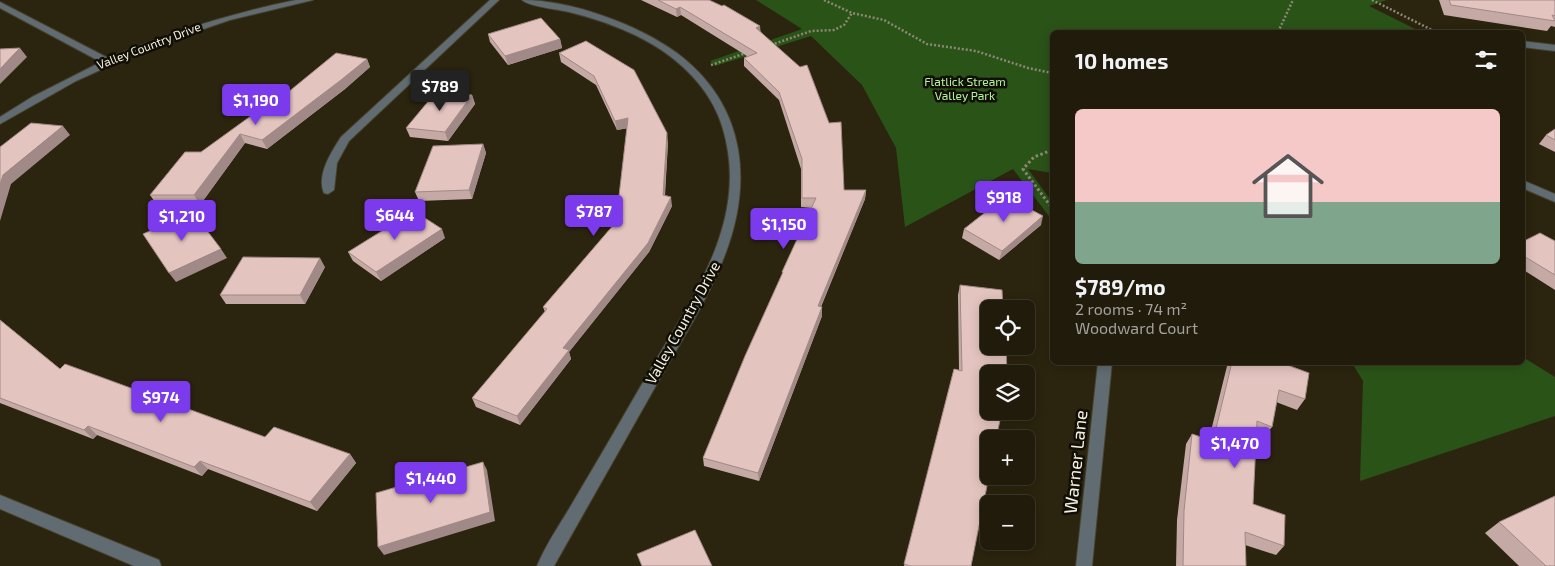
<!DOCTYPE html>
<html lang="en">
<head>
<meta charset="utf-8">
<style>
  :root { --surface:#201b0a; --page:#2d2818; --text:#f1f3f6; --muted:#a2a19c; --line:#3d392b; --accent:#7c3aed }
  body { margin:0; font-family:"Exo 2",sans-serif; background:var(--page); color:var(--text); height:100vh; display:flex; flex-direction:column; font-size:19px; white-space:nowrap }
  * { box-sizing:border-box; margin:0 }
  p { font-size:16px; color:var(--muted) }
  .icon { flex:none; width:28px; height:28px; fill:none; stroke:currentColor; stroke-width:2; stroke-linecap:round; stroke-linejoin:round }
  .map { position:relative; flex:1; overflow:hidden }
  .drawer { position:absolute; left:1050px; top:30px; width:475px; height:335px; display:flex; flex-direction:column; background:var(--surface); border-radius:8px; box-shadow:0 2px 12px #0003,0 0 0 1px var(--line) }
  .drawer>* { flex:none }
  .tools { position:absolute; left:980px; top:300px; display:grid; gap:10px }
  .tools a { display:grid; place-items:center; width:55px; height:55px; border-radius:8px; background:var(--surface); box-shadow:0 2px 12px #0003,0 0 0 1px var(--line); font-size:25px }
  .price { position:absolute; translate:-50% -42px; padding:0 11px; border-radius:5px; background:var(--accent); color:#fff; font-size:16px; line-height:32px; filter:drop-shadow(0 1px 2px #0008) }
  .price::after { content:''; position:absolute; left:50%; top:30px; width:15px; height:11px; margin-left:-8px; background:inherit; clip-path:polygon(0 0,100% 0,50% 100%) }
  .price.active { background:#222; color:#fff }
  ul { padding:0; list-style:none }
  li { display:grid; align-content:center; gap:10px; height:265px; padding:0 25px }
  li span { display:grid; place-items:center; height:155px; border-radius:8px; color:#555 }
  li>.icon { margin-inline-start:auto }
  span .icon { width:90px; height:90px; fill:#fffc; stroke-width:1 }
  li b { font-size:21px }
  h2 { display:flex; justify-content:space-between; align-items:center; height:60px; padding:0 25px; font-size:21px }
  .map>svg:first-child { display:block }
  .green { fill:#2a5318 }
  .lines { fill:none; stroke-linecap:round; stroke-linejoin:round }
  .minor-casing { stroke:#47412c; stroke-width:2 }
  .path-far1 { stroke:#8d8876; stroke-width:2.5; stroke-dasharray:2 2; stroke-linecap:butt }
  .path { stroke:#8d8876; stroke-width:3; stroke-dasharray:2.5 2.5; stroke-linecap:butt }
  .minor { fill:#606c71; fill-rule:evenodd }
  .wall { fill:#c4a9a4 }
  .shaded-wall { fill:#a08986 }
  .building { fill:#e4c4bf; stroke:#a08986 }
  .labels { text-anchor:middle; stroke-width:5; stroke-linejoin:round; paint-order:stroke }
  .far-street-label { font-size:12px; fill:#f4f0e3; stroke:#100e05 }
  .far-park-label { font-size:12px; fill:#b3f49b; stroke:#100e05 }
  .street-label { font-size:15px; fill:#f4f0e3; stroke:#100e05 }
  .near-street-label { font-size:18px; fill:#f4f0e3; stroke:#100e05 }
</style>
</head>
<body>
<div class="map">
<svg width="1555" height="566" viewBox="0 0 1555 566">
  <rect width="100%" height="100%" fill="#2b240e"/>
  <g class="green">
    <polygon points="756,0 1387,0 1369,6 1421,32 1052,32 1052,173 1028,169 1052,202 1052,220 1013,169 905,227 896,148 862,85 811,36 715,66 710,61 802,29"/>
    <polygon points="1523,357 1555,377 1555,416 1360,481 1363,381 1352,363 1522,362"/>
  </g>
  <g class="lines">
    <defs>
      <g id="minor">
        <path d="M296 0H313L230 20 151 47 76 81 0 124V117L32 97 101 62 0 8V2L108 58C169 33 231 13 296 0Z"/>
        <path d="M490 0H499L349 141 337 163 334 190 328 194 324 193C316 175 332 151 341 137Z"/>
        <path d="M522 0C571 0 637 24 677 53 709 77 731 109 738 149 753 237 695 315 654 389 621 448 587 507 554 566H537C547 542 563 520 576 497 603 452 629 406 656 360 693 297 740 229 728 152 723 117 709 91 683 67 652 38 609 22 569 12 557 9 530 7 522 0Z"/>
        <polygon points="1522,41 1555,45 1555,51 1522,47"/>
        <polygon points="1522,180 1555,194 1555,202 1522,188"/>
        <polygon points="1098,362 1112,362 1092,566 1076,566"/>
        <polygon points="0,495 159,560 161,566 134,566 0,509"/>
      </g>
    </defs>
    <use href="#minor" class="minor-casing"/>
    <g class="path-far1">
      <polyline points="824,0 852,13 884,20 927,44 976,51 1028,68 1052,73"/>
      <polyline points="1372,0 1436,32"/>
      <polyline points="1278,32 1293,0"/>
      <polyline points="771,45 811,31 834,30 844,25 852,13"/>
      <polyline points="711,65 746,53"/>
    </g>
    <polyline class="path" points="1052,150 1034,157 1023,169 1052,208"/>
    <use href="#minor" class="minor"/>
  </g>
  <g class="wall">
    <polygon points="641,0 709,0 761,32 844,190 866,190 865,199 821,307 822,316 759,481 704,466 703,458 782,275 782,272 812,208 801,207 801,169 779,100 744,66 744,58 747,56 681,15 677,17"/>
    <polygon points="1439,0 1555,0 1555,27 1551,26 1547,31 1444,15"/>
    <polygon points="488,34 560,39 562,48 508,65 490,42"/>
    <polygon points="586,41 668,142 665,196 672,206 649,252 569,352 571,359 520,425 476,407 472,398 545,312 543,307 616,222 627,128 617,130 596,85 561,62 559,53"/>
    <polygon points="367,59 370,67 345,89 267,149 245,143 200,205 157,205 150,195 201,152"/>
    <polygon points="472,95 475,104 448,141 410,137 406,128"/>
    <polygon points="1555,129 1555,152 1539,144 1546,135"/>
    <polygon points="483,144 486,153 472,199 419,201 415,192"/>
    <polygon points="1041,225 999,260 962,238 964,229"/>
    <polygon points="445,238 381,281 353,261 348,252"/>
    <polygon points="1555,241 1555,290 1522,269 1522,242"/>
    <polygon points="325,267 305,304 226,304 220,295"/>
    <polygon points="960,285 971,566 904,566 954,369 959,370 958,295"/>
    <polygon points="0,320 60,369 265,437 350,454 356,463 317,511 208,469 202,476 97,435 93,439 0,403"/>
    <polygon points="1228,362 1279,362 1305,399 1297,410 1276,402 1272,427 1264,437 1256,434 1253,504 1284,546 1276,555 1245,545 1246,566 1176,566 1177,520 1186,444 1192,434 1209,439"/>
    <polygon points="1499,522 1555,566 1519,566 1485,533"/>
  </g>
  <g class="shaded-wall">
    <polygon points="680,7 681,15 677,17 676,9"/>
    <polygon points="760,26 761,35 756,28"/>
    <polygon points="560,39 562,48 508,65 505,56"/>
    <polygon points="20,48 27,57 0,84 0,69"/>
    <polygon points="367,59 370,67 345,89 267,149 262,140"/>
    <polygon points="472,95 475,104 448,141 445,132"/>
    <polygon points="628,118 630,128 617,130 615,121"/>
    <polygon points="63,126 70,135 11,184 0,221 0,185 3,175"/>
    <polygon points="667,133 668,142 664,205 663,195"/>
    <polygon points="240,134 245,143 200,205 194,195"/>
    <polygon points="483,144 486,153 472,199 469,190"/>
    <polygon points="866,190 865,199 817,315 818,306"/>
    <polygon points="671,197 672,206 649,252 569,352 571,359 520,425 517,416 563,348"/>
    <polygon points="1043,216 1041,225 999,260 1002,251"/>
    <polygon points="442,229 445,238 381,281 376,272"/>
    <polygon points="221,249 227,258 176,282 169,273"/>
    <polygon points="320,258 325,267 305,304 300,295"/>
    <polygon points="822,307 822,316 759,481 758,473"/>
    <polygon points="88,426 97,435 93,439 84,430"/>
    <polygon points="350,454 356,463 317,511 310,502"/>
    <polygon points="200,461 208,469 202,476 194,467"/>
    <polygon points="483,462 487,470 495,521 384,555 378,547"/>
  </g>
  <g class="building">
    <polygon points="658,0 709,0 722,6 724,5 760,26 756,28 800,67 807,65 829,123 841,122 844,190 866,190 818,306 822,307 758,473 703,458 745,356 783,272 782,272 816,198 802,198 802,159 779,92 744,58 757,53 680,7 676,9"/>
    <polygon points="1449,0 1555,0 1555,16 1552,15 1555,21 1451,5"/>
    <polygon points="541,18 560,39 505,56 488,34"/>
    <polygon points="586,41 634,70 667,133 663,195 671,197 648,243 563,348 569,350 517,416 472,398 547,309 543,307 616,222 628,118 615,121 594,76 559,53"/>
    <polygon points="20,48 0,69 0,49"/>
    <polygon points="336,53 367,59 341,80 262,140 240,134 194,195 150,195 185,152 201,152 277,97 281,98"/>
    <polygon points="436,92 472,95 445,132 406,128"/>
    <polygon points="31,123 63,126 3,175 0,185 0,147"/>
    <polygon points="1555,129 1555,140 1546,135"/>
    <polygon points="483,144 469,190 415,192 433,146"/>
    <polygon points="1006,196 1043,216 1002,251 964,229"/>
    <polygon points="414,211 442,229 376,272 348,252"/>
    <polygon points="193,212 221,249 169,273 143,234"/>
    <polygon points="1540,233 1555,241 1555,275 1522,255 1522,242"/>
    <polygon points="243,257 320,258 300,295 220,295"/>
    <polygon points="960,285 1002,290 1003,309 989,309 989,346 1006,346 1007,374 989,374 989,411 1002,411 996,439 989,439 989,476 971,566 911,566 904,564 954,369 962,371"/>
    <polygon points="0,320 60,369 65,364 265,437 274,427 350,454 310,502 200,461 194,467 88,426 84,430 0,398"/>
    <polygon points="1232,362 1279,362 1309,373 1305,399 1279,390 1272,427 1257,421 1253,504 1285,515 1284,546 1245,532 1246,566 1183,566 1184,511 1192,434 1213,441"/>
    <polygon points="483,462 490,512 378,547 376,493"/>
    <polygon points="1555,496 1555,566 1546,566 1499,522"/>
    <polygon points="695,530 712,566 642,566 637,554"/>
  </g>
  <g class="labels">
    <g class="far-street-label">
      <text transform="translate(149 46) rotate(-21)" y="4">Valley Country Drive</text>
    </g>
    <g class="far-park-label">
      <text x="965" y="86">Flatlick Stream<tspan x="965" dy="14">Valley Park</tspan></text>
    </g>
    <g class="street-label">
      <text transform="translate(683 323) rotate(-61)" y="5">Valley Country Drive</text>
    </g>
    <g class="near-street-label">
      <text transform="translate(1076 462) rotate(-84)" y="6">Warner Lane</text>
    </g>
  </g>
</svg>
<div class="tools">
<a><svg class="icon" aria-label="locate" viewBox="0 0 24 24"><circle cx="12" cy="12" r="6"/><path d="M12 2v4M12 18v4M2 12h4M18 12h4"/></svg></a>
<a><svg class="icon" aria-label="layers" viewBox="0 0 24 24"><path d="M12 4l9 5-9 5-9-5zM3 14l9 5 9-5"/></svg></a>
<a>+</a>
<a>−</a>
</div>
<b class="price active" style="left:440px;top:112px">$789</b>
<b class="price" style="left:256px;top:126px">$1,190</b>
<b class="price" style="left:1004px;top:223px">$918</b>
<b class="price" style="left:594px;top:237px">$787</b>
<b class="price" style="left:395px;top:241px">$644</b>
<b class="price" style="left:182px;top:242px">$1,210</b>
<b class="price" style="left:784px;top:250px">$1,150</b>
<b class="price" style="left:161px;top:423px">$974</b>
<b class="price" style="left:1235px;top:469px">$1,470</b>
<b class="price" style="left:431px;top:504px">$1,440</b>
<section class="drawer">
<h2>10 homes<svg class="icon" aria-label="filters" viewBox="0 0 24 24"><path d="M4 7h16M4 17h16"/><circle cx="9" cy="7" r="2"/><circle cx="15" cy="17" r="2"/></svg></h2>
<ul>
<li><span style="background:linear-gradient(#f6c9c9 60%,#7fa58c 0)"><svg class="icon" aria-label="home" viewBox="0 0 24 24"><path d="M3 11l9-7 9 7M6 9v11h12V9"/></svg></span><div><b>$789/mo</b><p>2 rooms · 74 m²</p><p>Woodward Court</p></div></li>
</ul>
</section>
</div>
</body>
</html>
